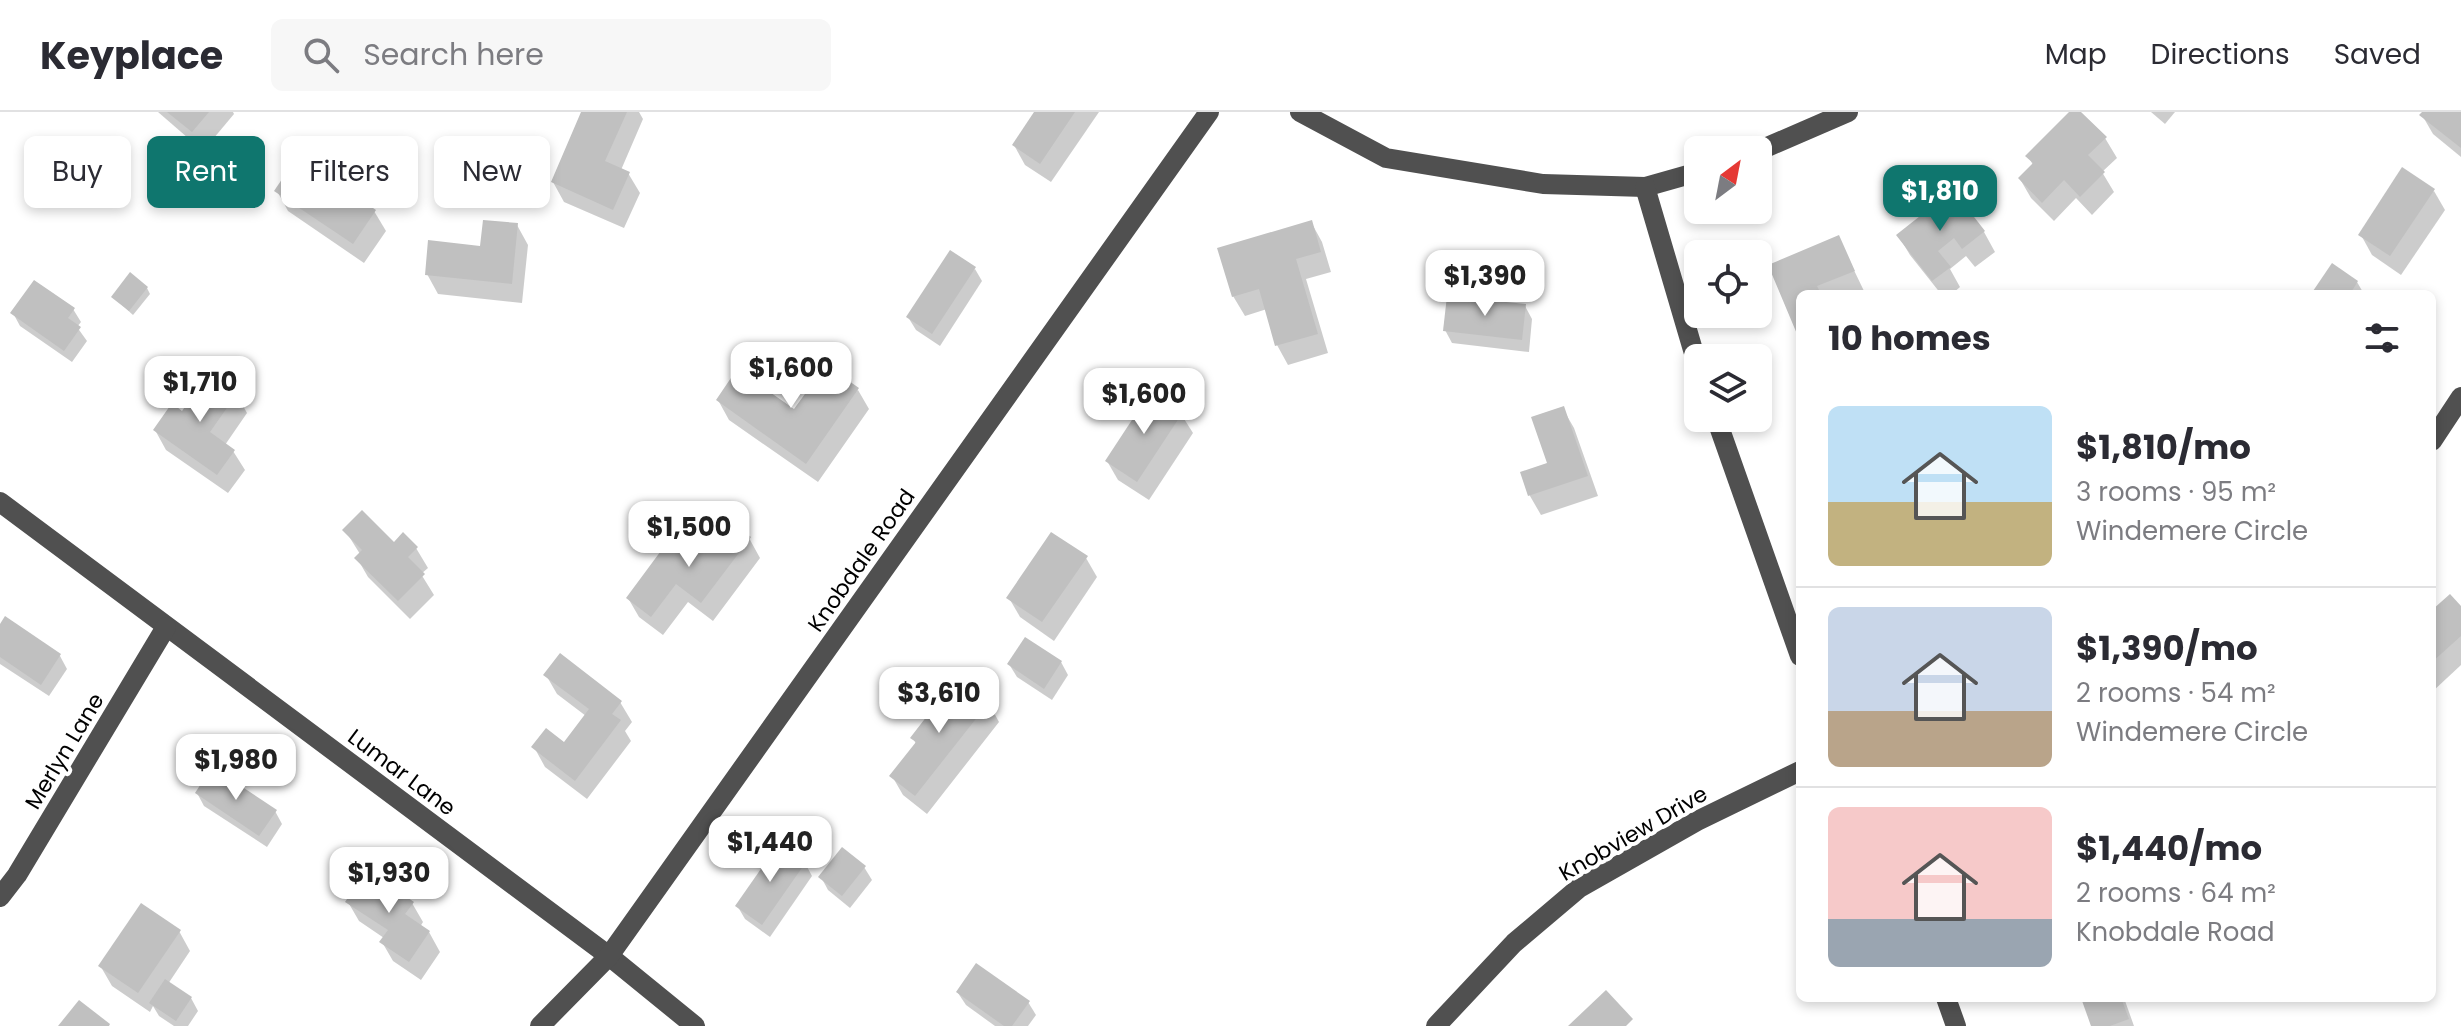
<!DOCTYPE html>
<html lang="en">
<head>
<meta charset="utf-8">
<style>
  :root { --surface:#fff; --page:#f7f7f7; --text:#2b2b33; --muted:#7c7c81; --line:#e1e1e2; --accent:#0f766e }
  body { margin:0; font-family:Poppins,sans-serif; background:var(--page); color:var(--text); height:100vh; display:flex; flex-direction:column; font-size:30px; white-space:nowrap }
  * { box-sizing:border-box; margin:0 }
  p { font-size:26px; color:var(--muted) }
  .icon { flex:none; width:44px; height:44px; fill:none; stroke:currentColor; stroke-width:2; stroke-linecap:round; stroke-linejoin:round }
  .map { position:relative; flex:1; overflow:hidden }
  .panel { position:absolute; left:1796px; top:178px; width:640px; height:712px; display:flex; flex-direction:column; background:var(--surface); border-radius:12px; box-shadow:0 4px 12px #0003 }
  .panel>* { flex:none }
  .guide { position:absolute; left:24px; top:24px; width:760px; height:72px; display:flex; gap:16px }
  .needle { width:52px; rotate:32deg }
  .controls { position:absolute; left:1684px; top:24px; display:grid; gap:16px }
  .controls a { display:grid; place-items:center; width:88px; height:88px; border-radius:12px; background:var(--surface); box-shadow:0 4px 12px #0003; font-size:40px }
  .price { position:absolute; translate:-50% -68px; padding:0 18px; border-radius:16px; background:#fff; color:#222; font-size:26px; line-height:52px; filter:drop-shadow(0 2px 4px #0008) }
  .price::after { content:''; position:absolute; left:50%; top:48px; width:24px; height:18px; margin-left:-12px; background:inherit; clip-path:polygon(0 0,100% 0,50% 100%) }
  .price.on { background:var(--accent); color:#fff }
  ul { padding:0; list-style:none }
  li { display:flex; align-items:center; gap:24px; height:200px; padding:0 32px }
  li+li { border-top:2px solid var(--line) }
  li span { display:grid; place-items:center; flex:none; width:224px; height:160px; border-radius:12px; color:#555 }
  li>.icon { margin-inline-start:auto }
  span .icon { width:96px; height:96px; fill:#fffc; stroke-width:1 }
  li b { font-size:34px }
  h2 { display:flex; justify-content:space-between; align-items:center; height:96px; padding:0 32px; font-size:34px }
  .pill { padding:0 28px; border-radius:12px; background:var(--surface); box-shadow:0 4px 12px #0003; font-size:28px; line-height:72px }
  .pill.on { background:var(--accent); color:#fff }
  header { display:flex; align-items:center; gap:48px; box-sizing:border-box; height:112px; padding:0 40px; background:var(--surface); border-bottom:2px solid var(--line) }
  header strong { font-size:38px }
  nav { display:flex; gap:44px; margin-inline-start:auto; font-size:28px }
  .search { width:560px; height:72px; background:var(--page); display:flex; align-items:center; gap:20px; box-sizing:border-box; padding:0 28px; border-radius:12px; color:var(--muted); font-size:30px }
  .map>svg:first-child { display:block }
  .shadow { fill:#0003 }
  .building { fill:#c0c0c0 }
  .lines { fill:none; stroke-linecap:round; stroke-linejoin:round }
  .minor { stroke:#505050; stroke-width:20 }
  .labels { text-anchor:middle; stroke-width:8; stroke-linejoin:round; paint-order:stroke }
  .street-label { font-size:22px; fill:#000; stroke:#fff }
</style>
</head>
<body>
<header>
<strong>Keyplace</strong>
<div class="search"><svg class="icon" aria-label="search" viewBox="0 0 24 24"><circle cx="10" cy="10" r="6"/><path d="M15 15l6 6"/></svg>Search here</div>
<nav><a>Map</a><a>Directions</a><a>Saved</a></nav>
</header>
<div class="map">
<svg width="2461" height="914" viewBox="0 0 2461 914">
  <rect width="100%" height="100%" fill="#fff"/>
  <g class="shadow">
    <polygon points="158,0 233,0 234,2 203,39"/>
    <polygon points="584,0 639,0 643,7 621,58 628,61 640,81 624,116 564,90 553,70"/>
    <polygon points="1037,0 1099,0 1051,70 1025,53 1014,33"/>
    <polygon points="2072,0 2078,0 2105,26 2117,46 2102,60 2114,80 2092,103 2076,86 2054,109 2031,86 2020,67 2033,53 2028,44"/>
    <polygon points="2151,0 2175,0 2165,12"/>
    <polygon points="2424,0 2461,0 2461,45 2433,22 2422,3"/>
    <polygon points="277,79 374,99 386,119 364,151 288,99"/>
    <polygon points="2434,79 2445,98 2401,163 2372,143 2361,123"/>
    <polygon points="1953,81 1984,120 1995,140 1975,155 1966,144 1950,157 1960,175 1952,182 1941,182 1910,143 1898,123"/>
    <polygon points="1311,110 1322,130 1331,160 1306,167 1328,241 1288,253 1277,233 1267,197 1245,204 1233,184"/>
    <polygon points="517,113 528,133 522,191 438,182 427,162 482,136"/>
    <polygon points="1838,125 1864,179 1856,182 1800,182 1800,223 1770,154"/>
    <polygon points="975,157 982,169 940,234 916,218 908,205"/>
    <polygon points="2357,170 2364,182 2314,182"/>
    <polygon points="147,176 150,182 133,203 113,185"/>
    <polygon points="1525,194 1532,207 1529,240 1452,231 1445,218"/>
    <polygon points="73,197 81,210 77,215 87,229 72,250 20,214 13,201"/>
    <polygon points="858,278 869,297 818,370 729,308 718,288 795,300"/>
    <polygon points="236,281 247,301 225,333 233,339 245,358 228,381 166,338 155,318 183,301"/>
    <polygon points="1563,297 1574,316 1598,384 1541,403 1530,384 1522,361 1549,352"/>
    <polygon points="1181,302 1193,321 1149,388 1118,368 1107,349"/>
    <polygon points="345,418 416,436 428,456 421,462 434,483 410,507 368,465 357,446 360,442"/>
    <polygon points="749,426 760,446 713,509 688,490 663,523 639,505 628,486 694,450"/>
    <polygon points="1086,446 1097,465 1054,529 1020,505 1009,486"/>
    <polygon points="2461,497 2461,553 2432,580 2432,501"/>
    <polygon points="0,515 60,544 67,557 49,584 0,552"/>
    <polygon points="1061,550 1068,563 1052,588 1017,565 1009,552"/>
    <polygon points="546,563 620,590 632,610 625,619 631,629 587,687 545,655 534,635 564,633 586,604 557,582"/>
    <polygon points="988,590 999,610 927,702 903,683 892,664 916,632 913,626"/>
    <polygon points="197,681 275,699 282,712 267,735 204,694"/>
    <polygon points="805,751 812,764 770,825 745,807 738,795"/>
    <polygon points="864,755 872,768 850,796 828,778 821,765"/>
    <polygon points="348,790 412,791 423,810 420,815 429,820 440,840 421,868 393,849 382,830 384,826 359,809"/>
    <polygon points="179,819 190,839 168,872 191,886 198,899 188,914 174,914 159,904 153,894 150,900 112,874 101,855"/>
    <polygon points="958,881 1028,890 1036,903 1028,914 995,914 966,893"/>
    <polygon points="2083,886 2124,886 2134,914 2093,914"/>
  </g>
  <g class="building">
    <polygon points="167,0 209,0 192,20"/>
    <polygon points="581,0 627,0 605,49 630,60 613,98 551,70"/>
    <polygon points="1034,0 1075,0 1040,52 1012,33"/>
    <polygon points="2069,0 2081,0 2107,25 2088,43 2105,60 2080,85 2064,68 2042,91 2018,66 2033,51 2025,44"/>
    <polygon points="2422,0 2461,0 2461,36 2419,3"/>
    <polygon points="297,45 376,98 353,132 274,79"/>
    <polygon points="2402,55 2435,77 2390,144 2358,123"/>
    <polygon points="1953,78 1985,119 1962,137 1954,126 1938,139 1951,155 1932,169 1896,123"/>
    <polygon points="483,108 518,111 512,172 425,163 428,128 480,134"/>
    <polygon points="1312,108 1321,140 1296,147 1318,222 1275,234 1259,177 1232,185 1217,136"/>
    <polygon points="1839,123 1855,159 1817,174 1821,182 1800,182 1800,221 1797,222 1768,153"/>
    <polygon points="950,138 976,155 932,222 906,205"/>
    <polygon points="2332,151 2358,169 2350,182 2311,182"/>
    <polygon points="130,160 148,175 129,199 111,185"/>
    <polygon points="34,168 75,196 68,206 81,215 64,239 10,201"/>
    <polygon points="1447,184 1526,192 1522,228 1443,219"/>
    <polygon points="826,253 859,276 806,352 716,288 737,257 794,297"/>
    <polygon points="210,260 238,280 210,320 235,338 217,363 153,318 172,291 182,299"/>
    <polygon points="1151,279 1183,300 1137,370 1105,349"/>
    <polygon points="1564,294 1588,364 1528,384 1520,360 1547,351 1531,305"/>
    <polygon points="362,398 394,430 403,420 418,435 408,445 425,462 398,489 354,446 362,438 342,418"/>
    <polygon points="725,406 751,425 701,491 676,472 651,505 626,486 669,428 694,447"/>
    <polygon points="1051,420 1088,444 1042,510 1006,486"/>
    <polygon points="2450,482 2461,494 2461,524 2432,550 2432,498"/>
    <polygon points="5,504 61,542 41,573 0,545 0,512"/>
    <polygon points="1025,525 1062,549 1044,577 1007,552"/>
    <polygon points="560,541 622,589 612,602 621,608 575,669 531,635 546,616 564,630 589,597 543,563"/>
    <polygon points="958,564 990,589 915,684 889,664 916,630 910,626"/>
    <polygon points="212,655 277,698 259,724 195,681"/>
    <polygon points="779,731 806,750 762,813 735,794"/>
    <polygon points="842,735 866,754 842,784 818,765"/>
    <polygon points="367,758 414,790 405,802 430,819 409,850 379,830 388,818 345,790"/>
    <polygon points="141,791 181,818 138,881 98,854"/>
    <polygon points="976,851 1030,889 1012,914 1004,914 956,880"/>
    <polygon points="165,867 192,885 176,909 149,891"/>
    <polygon points="1606,878 1633,907 1626,914 1568,914"/>
    <polygon points="2081,886 2121,886 2129,907 2110,914 2091,914"/>
    <polygon points="79,888 110,912 109,914 58,914"/>
  </g>
  <g class="lines">
    <g class="minor">
      <polyline points="1300,0 1386,46 1543,72 1645,75 1698,60"/>
      <polyline points="1758,39 1848,0"/>
      <polyline points="1645,75 1698,255"/>
      <polyline points="1716,306 1800,544"/>
      <polyline points="2432,329 2461,285"/>
      <polyline points="0,390 609,844 695,914"/>
      <polyline points="0,785 17,763 166,515"/>
      <polyline points="1946,886 1956,914"/>
      <polyline points="540,914 609,844 1209,0"/>
      <polyline points="1436,914 1514,831 1579,776 1697,709 1800,659"/>
    </g>
  </g>
  <g class="labels">
    <g class="street-label">
      <text transform="translate(861 448) rotate(-55)" y="8">Knobdale Road</text>
      <text transform="translate(64 639) rotate(-59)" y="8">Merlyn Lane</text>
      <text transform="translate(402 660) rotate(37)" y="8">Lumar Lane</text>
      <text transform="translate(1633 721) rotate(-30)" y="8">Knobview Drive</text>
    </g>
  </g>
</svg>
<div class="controls">
<a><svg class="needle" viewBox="-14 -14 28 28"><path d="M0-13l5 13h-10z" fill="#e53935"/><path d="M0 13l5-13h-10z" fill="#7c7c81"/></svg></a>
<a><svg class="icon" aria-label="locate" viewBox="0 0 24 24"><circle cx="12" cy="12" r="6"/><path d="M12 2v4M12 18v4M2 12h4M18 12h4"/></svg></a>
<a><svg class="icon" aria-label="layers" viewBox="0 0 24 24"><path d="M12 4l9 5-9 5-9-5zM3 14l9 5 9-5"/></svg></a>
</div>
<b class="price on" style="left:1940px;top:121px">$1,810</b>
<b class="price" style="left:1485px;top:206px">$1,390</b>
<b class="price" style="left:791px;top:298px">$1,600</b>
<b class="price" style="left:200px;top:312px">$1,710</b>
<b class="price" style="left:1144px;top:324px">$1,600</b>
<b class="price" style="left:689px;top:457px">$1,500</b>
<b class="price" style="left:939px;top:623px">$3,610</b>
<b class="price" style="left:236px;top:690px">$1,980</b>
<b class="price" style="left:770px;top:772px">$1,440</b>
<b class="price" style="left:389px;top:803px">$1,930</b>
<div class="guide">
<a class="pill">Buy</a>
<a class="pill on">Rent</a>
<a class="pill">Filters</a>
<a class="pill">New</a>
</div>
<section class="panel">
<h2>10 homes<svg class="icon" aria-label="filters" viewBox="0 0 24 24"><path d="M4 7h16M4 17h16"/><circle cx="9" cy="7" r="2"/><circle cx="15" cy="17" r="2"/></svg></h2>
<ul>
<li><span style="background:linear-gradient(#bfe0f5 60%,#c2b280 0)"><svg class="icon" aria-label="home" viewBox="0 0 24 24"><path d="M3 11l9-7 9 7M6 9v11h12V9"/></svg></span><div><b>$1,810/mo</b><p>3 rooms · 95 m²</p><p>Windemere Circle</p></div></li>
<li><span style="background:linear-gradient(#c9d6e8 65%,#b9a48a 0)"><svg class="icon" aria-label="home" viewBox="0 0 24 24"><path d="M3 11l9-7 9 7M6 9v11h12V9"/></svg></span><div><b>$1,390/mo</b><p>2 rooms · 54 m²</p><p>Windemere Circle</p></div></li>
<li><span style="background:linear-gradient(#f6c9c9 70%,#9aa5b1 0)"><svg class="icon" aria-label="home" viewBox="0 0 24 24"><path d="M3 11l9-7 9 7M6 9v11h12V9"/></svg></span><div><b>$1,440/mo</b><p>2 rooms · 64 m²</p><p>Knobdale Road</p></div></li>
</ul>
</section>
</div>
</body>
</html>
